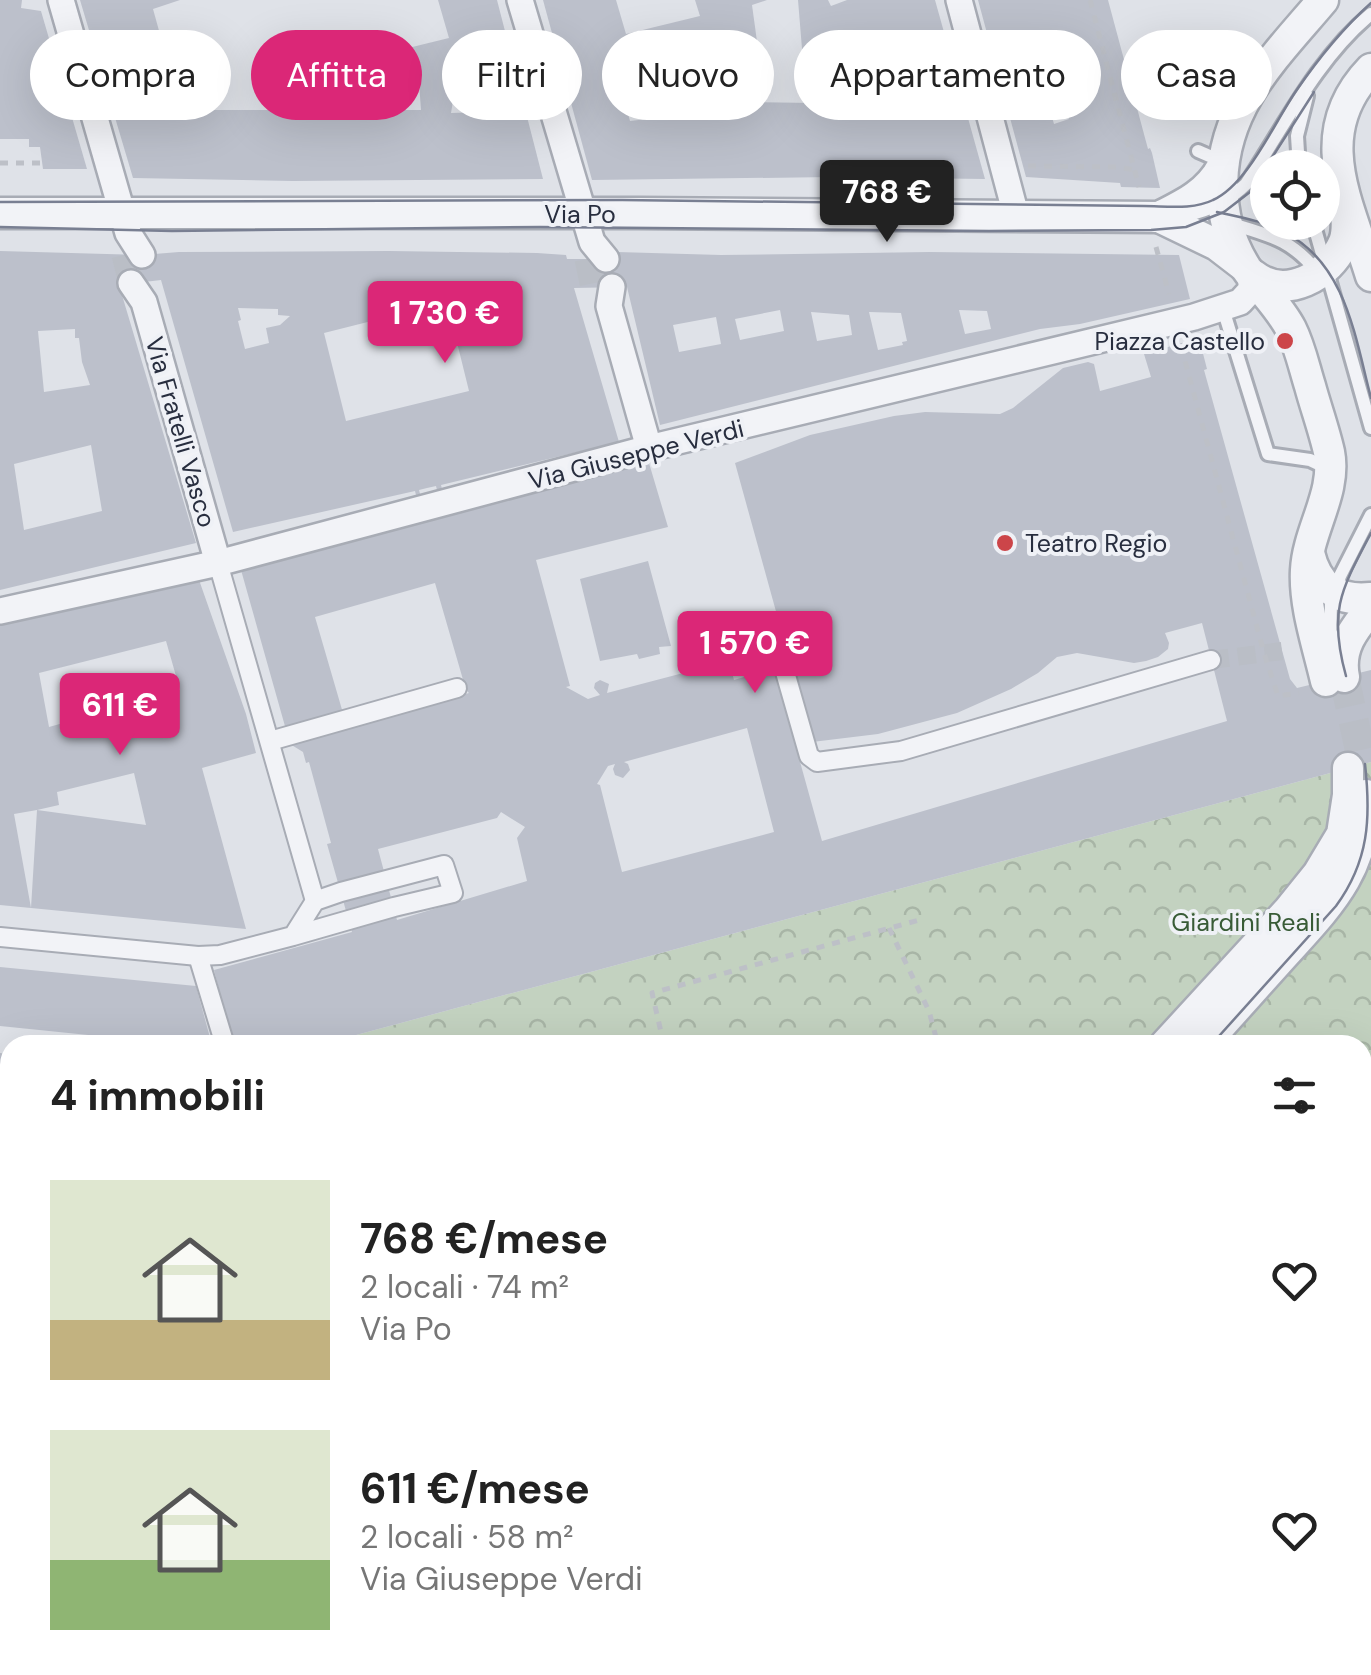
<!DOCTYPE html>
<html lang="it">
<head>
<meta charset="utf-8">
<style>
  :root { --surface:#fff; --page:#f6f6f6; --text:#222; --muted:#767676; --accent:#db2777 }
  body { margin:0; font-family:"DM Sans",sans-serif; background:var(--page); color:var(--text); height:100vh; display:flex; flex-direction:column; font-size:38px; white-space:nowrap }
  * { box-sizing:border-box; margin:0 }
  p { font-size:32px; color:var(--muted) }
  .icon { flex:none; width:55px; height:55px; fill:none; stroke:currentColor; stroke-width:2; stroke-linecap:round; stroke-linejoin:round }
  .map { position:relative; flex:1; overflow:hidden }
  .side { position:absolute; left:0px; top:1035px; width:1372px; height:640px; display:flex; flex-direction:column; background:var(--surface); border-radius:30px 30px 0 0; box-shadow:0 10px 40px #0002 }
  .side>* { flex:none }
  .hud { position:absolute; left:30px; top:30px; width:1312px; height:90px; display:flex; gap:20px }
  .tools { position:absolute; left:1250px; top:150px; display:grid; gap:20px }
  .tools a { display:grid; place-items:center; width:90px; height:90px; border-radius:50%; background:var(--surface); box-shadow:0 10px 40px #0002; font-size:50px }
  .price { position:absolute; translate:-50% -85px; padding:0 22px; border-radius:10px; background:var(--accent); color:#fff; font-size:32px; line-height:65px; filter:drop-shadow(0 2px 5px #0008) }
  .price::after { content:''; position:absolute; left:50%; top:60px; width:30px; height:22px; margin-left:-15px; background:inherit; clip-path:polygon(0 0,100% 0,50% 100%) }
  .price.active { background:#222; color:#fff }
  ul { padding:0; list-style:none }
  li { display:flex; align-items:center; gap:30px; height:250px; padding:0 50px }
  li span { display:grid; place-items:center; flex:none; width:280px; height:200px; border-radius:0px; color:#555 }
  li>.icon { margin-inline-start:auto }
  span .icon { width:120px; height:120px; fill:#fffc; stroke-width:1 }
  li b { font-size:42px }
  h2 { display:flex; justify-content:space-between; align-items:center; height:120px; padding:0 50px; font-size:42px }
  .pill { padding:0 35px; border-radius:45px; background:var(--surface); box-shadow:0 10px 40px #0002; font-size:35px; line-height:90px }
  .pill.active { background:var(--accent); color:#fff }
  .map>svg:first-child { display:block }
  .forest { fill:url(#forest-crowns) }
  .building { fill:#bcc0cb; fill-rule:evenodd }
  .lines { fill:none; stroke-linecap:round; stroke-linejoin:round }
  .pedestrian-tunnel { stroke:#babec6; stroke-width:18; stroke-dasharray:18 9; stroke-linecap:butt }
  .minor-tunnel { stroke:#babec6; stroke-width:25; stroke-dasharray:25 12; stroke-linecap:butt }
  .tertiary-tunnel { stroke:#babec6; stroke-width:30; stroke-dasharray:30 15; stroke-linecap:butt }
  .service-casing { stroke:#a8acb5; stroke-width:18 }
  .pedestrian-casing { stroke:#a8acb5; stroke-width:22 }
  .minor-casing { stroke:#a8acb5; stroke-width:30 }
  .tertiary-casing { stroke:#a8acb5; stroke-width:35 }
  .path { stroke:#bdc0c7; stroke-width:5; stroke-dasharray:8 8; stroke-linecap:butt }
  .service { stroke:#f2f3f7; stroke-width:12 }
  .pedestrian { stroke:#f2f3f7; stroke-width:18 }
  .minor { stroke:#f2f3f7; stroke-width:25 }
  .tertiary { stroke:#f2f3f7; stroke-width:30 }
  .tram { stroke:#797f92; stroke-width:2.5 }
  .poi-dot { fill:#cc4549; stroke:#eff1f6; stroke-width:4 }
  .labels { text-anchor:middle; stroke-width:8; stroke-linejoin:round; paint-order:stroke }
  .street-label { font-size:25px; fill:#282e3f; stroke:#eff1f6 }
  .poi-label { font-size:25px; fill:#282e3f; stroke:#eff1f6; text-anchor:end }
  .park-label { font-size:25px; fill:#385b36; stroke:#eff1f6 }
</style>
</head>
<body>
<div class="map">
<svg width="1371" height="1675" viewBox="0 0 1371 1675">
  <defs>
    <pattern id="forest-crowns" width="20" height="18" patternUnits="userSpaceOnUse" patternTransform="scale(2.5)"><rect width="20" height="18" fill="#c3d2c0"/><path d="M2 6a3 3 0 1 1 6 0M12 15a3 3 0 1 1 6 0" fill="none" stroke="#a8b5a6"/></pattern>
  </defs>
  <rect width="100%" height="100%" fill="#dfe2e8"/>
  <polygon class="forest" points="1371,762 1371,1675 83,1675 80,1665 1362,1665 1362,1045 319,1045"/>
  <g class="building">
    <polygon points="0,0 22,0 21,8 41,11 87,169 43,169 40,147 29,147 29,139 0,139"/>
    <path d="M80 0H180L153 9 181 110H421L418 68 404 70 400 50 449 38 438 0H497L543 179 293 181 133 178ZM486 84V112L451 113 455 89Z"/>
    <path d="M543 0H616L626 34 700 16 695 0H767L752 5 759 56 742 60 743 102 814 103 815 64 803 61 798 0H828L831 6 847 0H935L985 179 832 177 592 180ZM887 36 897 47 889 49 901 96 863 91 856 61 868 58 864 42ZM693 44 698 113 630 121 616 72Z"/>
    <path d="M978 0H1108L1148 149 1150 148 1152 153 1160 188 1121 187 1120 183 1026 177ZM1051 39 1058 64 1054 65 1069 119 1054 124 1030 42Z"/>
    <path d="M0 251 142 255 179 252 389 251 537 253 566 255 567 259H620L617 252 721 255 929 252 1179 255 1190 299 1080 324 1040 329 660 425 627 287 574 288 619 442 441 485 442 489 437 490 436 486 427 488 419 490 420 494 416 495 415 491 233 532 161 280 119 285 196 543 0 590ZM447 302 469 391 346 421 324 333ZM238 308 278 309V315L290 316 280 325 266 328 269 343 245 349 238 321 241 320ZM780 310 784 331 740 340 735 319ZM959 310 987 311 991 329 965 334ZM811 312 849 315 852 335 817 341ZM869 312 901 313 907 341 902 342 903 345 878 350ZM716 317 721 344 679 352 673 325ZM75 329V338H79L82 362 90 385 44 392 38 331ZM91 445 102 511 24 530 14 464Z"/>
    <path d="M1199 338 1207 369 1204 370 1290 679 1297 688 1371 670V762L319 1045H233L214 970 352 932 327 844 331 843 309 762 306 763 303 752 290 744 241 570 649 463 668 527 536 560 570 686 566 687 588 699 600 695 594 688 595 683 600 680 609 684 607 693 729 661 734 680 774 668 822 841 1227 721 1202 623 1165 633 1169 643 1168 649 1158 657 1146 661 1134 663 1077 653 1057 657 1038 673 1011 689 957 713 878 734 812 742 735 463 810 435 894 416 925 412 1000 414 1013 408 1063 368 1088 362 1094 364 1100 391 1151 377 1144 354ZM435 583 466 690 469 693 350 728 345 720 315 617ZM747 728 774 832 622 872 600 785 597 784 608 766 615 764 613 769 615 775 623 778 630 770 628 764 624 762ZM501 812 525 827 517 838 527 881 397 920 378 849 497 818Z"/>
    <polygon points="648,561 671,646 659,647 660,654 639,659 637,654 600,661 580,579"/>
    <path d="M198 577 246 714 256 753 202 768 246 929 31 908 37 810 14 814 31 908 0 905V625ZM166 641 180 690 49 727 39 673ZM134 773 146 825 37 810 59 805 57 792Z"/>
    <polygon points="0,967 196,986 212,1045 186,1045 0,1026"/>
    <polygon points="0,1053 10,1054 10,1102 0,1101"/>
    <polygon points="10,1108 10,1366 9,1366 5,1351 0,1352 0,1111"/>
    <polygon points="10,1619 10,1665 29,1665 32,1675 0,1675 0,1622"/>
  </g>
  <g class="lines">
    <polyline class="pedestrian-tunnel" points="1211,660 1282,651"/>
    <g class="minor-tunnel">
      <polyline points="124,255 131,283"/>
      <polyline points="587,259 593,288"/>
    </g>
    <polyline class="tertiary-tunnel" points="1344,677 1363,764"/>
    <defs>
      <g id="service">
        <polyline points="1198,151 1221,161"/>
        <polyline points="1299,168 1297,136 1307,96"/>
        <path d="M1187 215C1211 210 1229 201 1246 184 1283 128 1318 57 1371 14"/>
        <polyline points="1313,222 1371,428"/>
        <path d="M1229 223C1268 235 1292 239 1318 273"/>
        <polyline points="1223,309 1268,454 1310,460 1327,468"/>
        <polyline points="1330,646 1331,603 1340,576 1371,515"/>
      </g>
      <g id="pedestrian">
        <polyline points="218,563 315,901"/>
        <polyline points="781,658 809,756 817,762 901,751 1211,660"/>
        <polyline points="270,741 457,688"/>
        <polyline points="0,937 198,956 220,955 293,936 315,901 341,892 444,865 453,893 394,907 293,936"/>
        <polyline points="198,956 225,1045"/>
      </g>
      <g id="minor">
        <polyline points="61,0 128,233 142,255"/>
        <polyline points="520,0 592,242 606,259"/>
        <polyline points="959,0 1016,215"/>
        <polyline points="131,283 144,302 218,563"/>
        <polyline points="612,287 609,306 649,448"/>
        <polyline points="0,611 218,563 649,448 1194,317 1240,302 1251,290 1251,273"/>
        <polyline points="1032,1665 1043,1675"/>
      </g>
      <g id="tertiary">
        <path d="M1323 0C1297 31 1268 61 1248 95 1216 149 1212 214 1246 268 1260 289 1279 306 1291 329 1300 347 1304 367 1310 386 1316 408 1324 430 1329 452 1337 492 1308 530 1306 570 1304 606 1318 646 1326 681"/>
        <path d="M1371 69C1308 134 1349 203 1371 276"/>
        <path d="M0 213H638L1159 217C1185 204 1208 193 1222 167"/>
        <polyline points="1159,217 1217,245 1243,265"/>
        <path d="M1253 275C1285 301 1330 276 1344 242 1348 232 1347 222 1346 211"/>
        <path d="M1309 553C1317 586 1337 602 1371 598"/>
        <path d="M1344 677C1338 648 1354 629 1371 608"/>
        <polyline points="1165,1045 1289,910 1318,874 1342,834 1348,795 1348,768"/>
        <path d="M1203 1045C1229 1016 1256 986 1282 957 1330 904 1365 871 1366 795"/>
        <polyline points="0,1508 10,1544"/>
        <polyline points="44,1665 46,1675"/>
        <polyline points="910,1675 915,1665"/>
        <polyline points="938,1675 951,1665"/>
      </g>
    </defs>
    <use href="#service" class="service-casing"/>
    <use href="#pedestrian" class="pedestrian-casing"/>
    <use href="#minor" class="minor-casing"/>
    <use href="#tertiary" class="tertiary-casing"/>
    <g class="path">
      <polyline points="1090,0 1139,187"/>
      <polyline points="0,163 43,163"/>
      <polyline points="1028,166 1116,167 1135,170"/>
      <polyline points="1156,247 1169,294"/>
      <polyline points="1181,346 1264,653 1278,696 1299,693"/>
      <polyline points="889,928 929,1011 938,1045"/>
      <polyline points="473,1045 494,1039 496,1045"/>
      <polyline points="664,1045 652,993 923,919"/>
      <polyline points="1362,1269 1371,1265"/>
      <polyline points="1362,1448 1371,1454"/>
      <polyline points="1362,1585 1371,1585"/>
      <polyline points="239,1665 240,1675"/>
      <polyline points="294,1665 309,1672 329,1665"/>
      <polyline points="453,1665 454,1675"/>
      <polyline points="1103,1665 1110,1675"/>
      <polyline points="1114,1665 1121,1675"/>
      <polyline points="1124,1665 1130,1675"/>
      <polyline points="799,1675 803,1673 865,1668"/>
    </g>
    <use href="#service" class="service"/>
    <use href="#pedestrian" class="pedestrian"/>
    <use href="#minor" class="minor"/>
    <use href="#tertiary" class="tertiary"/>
    <g class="tram">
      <path d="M0 202 622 200 1144 206C1166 206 1193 210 1213 200 1248 184 1274 123 1296 91 1318 59 1342 29 1371 3"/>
      <path d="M1217 212C1239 217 1264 221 1284 232 1346 263 1355 337 1371 398"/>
      <polyline points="0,227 172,231 540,227 989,231 1151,230 1186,227 1224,212 1250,192 1314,92"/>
      <path d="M1346 676C1328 611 1341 590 1371 533"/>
      <path d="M1211 1045 1336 906C1369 861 1371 818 1365 764"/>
      <polyline points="1098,1665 1106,1675"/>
    </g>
  </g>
  <g class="poi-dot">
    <circle cx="1285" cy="341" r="10"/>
    <circle cx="1005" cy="543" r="10"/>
  </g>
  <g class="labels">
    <g class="street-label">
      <text x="580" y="223">Via Po</text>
      <text transform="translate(181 432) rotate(74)" y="9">Via Fratelli Vasco</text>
      <text transform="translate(636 454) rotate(-14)" y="9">Via Giuseppe Verdi</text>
    </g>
    <g class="poi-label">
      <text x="1265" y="350">Piazza Castello</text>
      <text x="1025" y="552" text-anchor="start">Teatro Regio</text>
    </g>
    <g class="park-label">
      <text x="1246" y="931">Giardini Reali</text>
    </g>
  </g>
</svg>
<div class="tools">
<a><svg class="icon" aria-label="locate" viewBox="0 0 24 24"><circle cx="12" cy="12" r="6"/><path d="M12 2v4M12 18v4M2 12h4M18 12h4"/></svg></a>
</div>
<b class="price active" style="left:887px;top:245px">768 €</b>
<b class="price" style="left:445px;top:366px">1 730 €</b>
<b class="price" style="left:755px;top:696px">1 570 €</b>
<b class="price" style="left:120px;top:758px">611 €</b>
<div class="hud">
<a class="pill">Compra</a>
<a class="pill active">Affitta</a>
<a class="pill">Filtri</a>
<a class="pill">Nuovo</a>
<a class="pill">Appartamento</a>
<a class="pill">Casa</a>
</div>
<section class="side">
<h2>4 immobili<svg class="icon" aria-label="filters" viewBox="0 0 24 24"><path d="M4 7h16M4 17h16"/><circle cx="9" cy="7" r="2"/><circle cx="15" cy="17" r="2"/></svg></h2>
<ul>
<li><span style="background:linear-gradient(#dfe7d0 70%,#c2b280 0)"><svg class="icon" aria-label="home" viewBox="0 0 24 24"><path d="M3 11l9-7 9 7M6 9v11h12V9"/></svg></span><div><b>768 €/mese</b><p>2 locali · 74 m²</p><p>Via Po</p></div><svg class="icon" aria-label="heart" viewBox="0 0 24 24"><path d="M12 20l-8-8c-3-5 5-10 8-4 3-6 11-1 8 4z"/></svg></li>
<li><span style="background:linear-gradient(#dfe7d0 65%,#8fb573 0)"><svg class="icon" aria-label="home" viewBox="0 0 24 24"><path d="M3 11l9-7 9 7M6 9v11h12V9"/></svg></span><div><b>611 €/mese</b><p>2 locali · 58 m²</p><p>Via Giuseppe Verdi</p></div><svg class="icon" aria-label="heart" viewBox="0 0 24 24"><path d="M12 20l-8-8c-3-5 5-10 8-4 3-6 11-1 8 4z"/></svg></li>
</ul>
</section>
</div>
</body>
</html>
